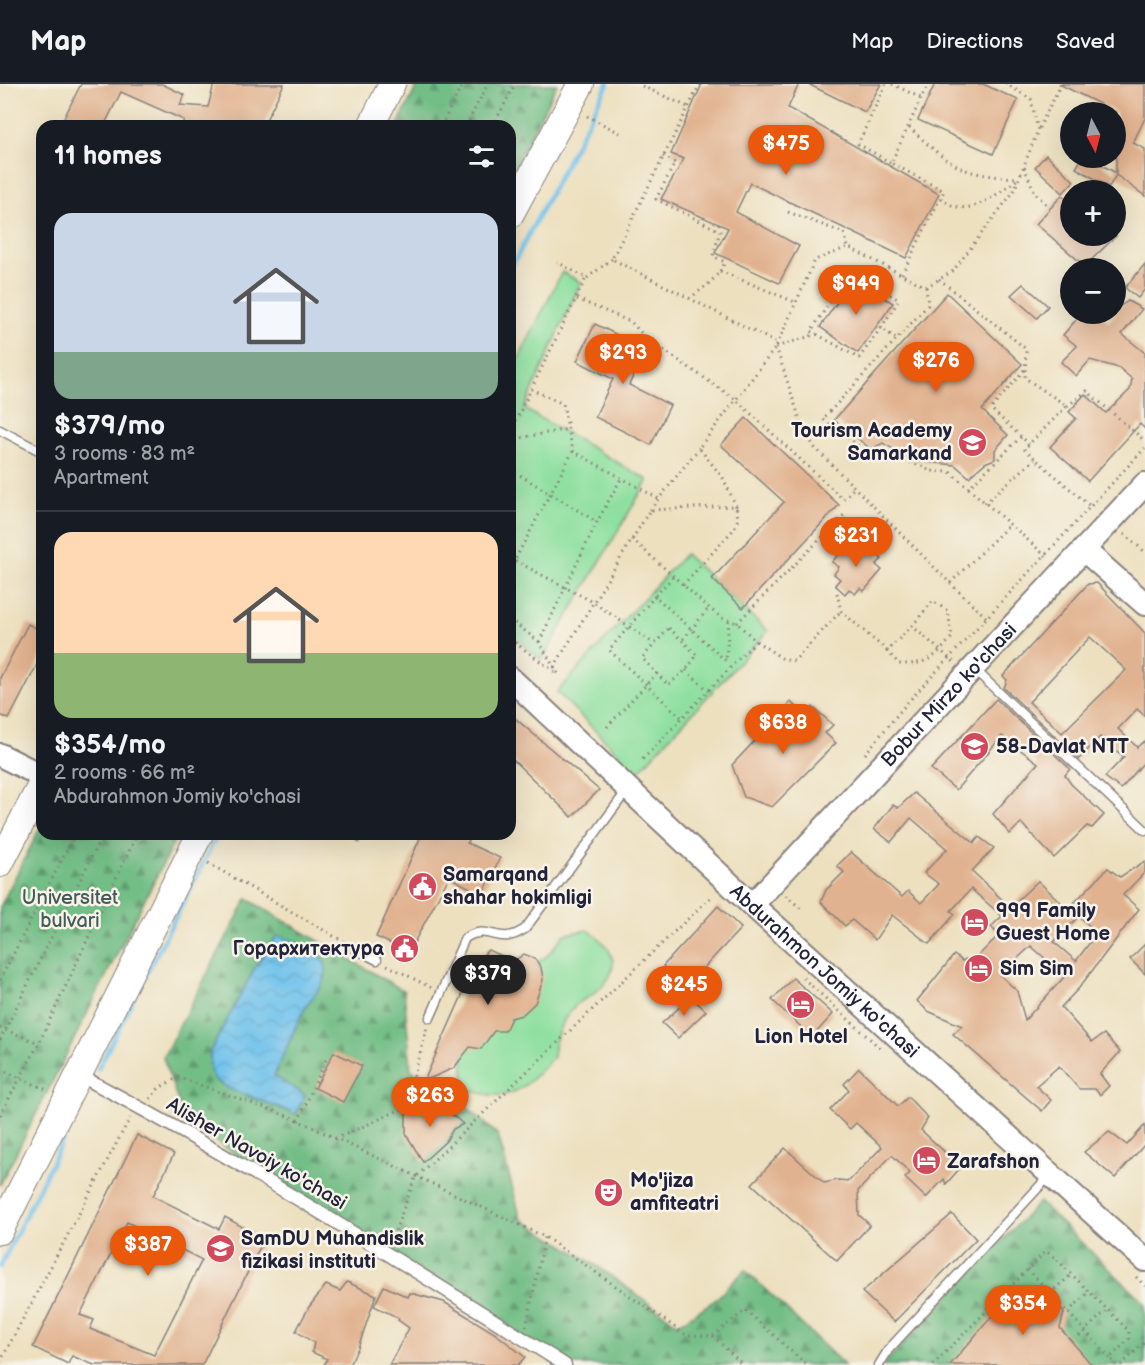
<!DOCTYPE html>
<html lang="en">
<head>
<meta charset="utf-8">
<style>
  :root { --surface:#171b24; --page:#20242c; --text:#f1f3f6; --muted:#9ea1a6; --line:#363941; --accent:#ea580c }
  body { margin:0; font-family:"Balsamiq Sans",sans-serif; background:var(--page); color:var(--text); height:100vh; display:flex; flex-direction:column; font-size:22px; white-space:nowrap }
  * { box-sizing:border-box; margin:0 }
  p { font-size:20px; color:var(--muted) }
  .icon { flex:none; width:33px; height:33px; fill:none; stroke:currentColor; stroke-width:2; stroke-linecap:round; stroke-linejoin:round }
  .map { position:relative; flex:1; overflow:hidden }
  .details { position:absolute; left:36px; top:36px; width:480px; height:720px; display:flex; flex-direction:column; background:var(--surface); border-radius:18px; box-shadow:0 6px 24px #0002 }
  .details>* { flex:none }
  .needle { width:39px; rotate:173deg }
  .tools { position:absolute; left:1060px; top:18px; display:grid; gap:12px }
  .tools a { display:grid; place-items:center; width:66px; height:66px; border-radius:50%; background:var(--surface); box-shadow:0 6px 24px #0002; font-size:30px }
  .price { position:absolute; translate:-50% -51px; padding:0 14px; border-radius:21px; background:var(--accent); color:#fff; font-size:20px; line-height:39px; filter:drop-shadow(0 2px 3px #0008) }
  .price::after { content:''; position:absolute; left:50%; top:36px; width:18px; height:14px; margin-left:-9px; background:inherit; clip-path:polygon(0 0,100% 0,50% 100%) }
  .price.current { background:#222; color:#fff }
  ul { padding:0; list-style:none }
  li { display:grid; align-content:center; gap:12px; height:318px; padding:0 18px }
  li+li { border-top:2px solid var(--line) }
  li span { display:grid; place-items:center; height:186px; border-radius:18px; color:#555 }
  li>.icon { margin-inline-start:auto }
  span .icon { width:108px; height:108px; fill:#fffc; stroke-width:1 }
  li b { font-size:26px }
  h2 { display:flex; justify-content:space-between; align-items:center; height:72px; padding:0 18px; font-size:26px }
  header { display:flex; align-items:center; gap:36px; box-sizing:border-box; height:84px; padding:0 30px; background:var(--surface); border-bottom:2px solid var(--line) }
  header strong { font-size:28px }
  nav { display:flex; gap:33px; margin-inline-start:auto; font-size:21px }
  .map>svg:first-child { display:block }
  .green { fill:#8fe0a0; stroke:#58816e; stroke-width:1.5 }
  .forest { fill:url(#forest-firs); stroke:#4a7060; stroke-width:1.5 }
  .water { fill:url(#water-waves); stroke:#4a7294; stroke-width:1.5 }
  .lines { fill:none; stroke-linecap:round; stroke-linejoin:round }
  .stream { stroke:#71c3ec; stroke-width:4.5 }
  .building { fill:#e1b28f; fill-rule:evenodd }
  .service-casing { stroke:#88817d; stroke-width:11 }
  .pedestrian-casing { stroke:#88817d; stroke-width:15 }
  .secondary-casing { stroke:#88817d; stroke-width:26 }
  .primary-casing { stroke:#88817d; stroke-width:28 }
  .path { stroke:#88817d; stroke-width:3; stroke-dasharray:1.5 4.5; stroke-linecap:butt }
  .service { stroke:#fff; stroke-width:8 }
  .pedestrian { stroke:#fff; stroke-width:12 }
  .secondary { stroke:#fff; stroke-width:22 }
  .primary { stroke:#fff; stroke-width:26 }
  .labels { text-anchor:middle; stroke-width:5; stroke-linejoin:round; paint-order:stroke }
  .poi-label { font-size:20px; font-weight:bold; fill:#22223b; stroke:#f7f3e8; text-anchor:start }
  .street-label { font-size:20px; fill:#22223b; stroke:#f7f3e8 }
  .park-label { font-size:20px; fill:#435b59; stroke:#f7f3e8 }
</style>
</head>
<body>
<header>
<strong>Map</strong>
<nav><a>Map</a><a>Directions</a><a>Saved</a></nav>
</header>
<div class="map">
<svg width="1145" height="1281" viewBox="0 0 1145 1281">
  <defs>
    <pattern id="forest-firs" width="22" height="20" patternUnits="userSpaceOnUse" patternTransform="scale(1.5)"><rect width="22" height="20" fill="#73be86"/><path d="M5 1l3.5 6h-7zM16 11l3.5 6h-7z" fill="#5e9a6f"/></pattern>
    <pattern id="water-waves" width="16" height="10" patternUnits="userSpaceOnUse" patternTransform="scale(1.5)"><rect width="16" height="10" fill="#71c3ec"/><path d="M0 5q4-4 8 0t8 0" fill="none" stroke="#62a7cb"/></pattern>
  </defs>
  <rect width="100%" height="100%" fill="#f7f3e8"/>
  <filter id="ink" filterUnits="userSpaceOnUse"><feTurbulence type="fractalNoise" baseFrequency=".0167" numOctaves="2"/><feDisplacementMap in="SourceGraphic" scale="12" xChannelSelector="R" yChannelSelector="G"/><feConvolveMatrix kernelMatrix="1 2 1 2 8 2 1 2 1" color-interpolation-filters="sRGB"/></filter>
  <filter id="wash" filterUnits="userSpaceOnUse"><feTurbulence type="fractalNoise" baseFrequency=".008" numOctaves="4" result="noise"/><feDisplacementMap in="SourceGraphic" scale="24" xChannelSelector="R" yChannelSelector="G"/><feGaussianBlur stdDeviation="1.35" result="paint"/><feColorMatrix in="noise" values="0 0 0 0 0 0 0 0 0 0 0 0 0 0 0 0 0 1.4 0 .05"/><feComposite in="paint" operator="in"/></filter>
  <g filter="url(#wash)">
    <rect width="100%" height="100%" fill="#ede0bf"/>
    <g class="green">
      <polygon points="562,188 581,198 524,325 648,396 542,576 510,550 510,292"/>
      <polygon points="685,470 768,547 637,689 557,608"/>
      <path d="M588 846C616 865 624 887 593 910 588 914 582 916 577 920 562 935 554 953 553 973 523 1006 510 1022 464 1004L463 956 488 866 514 877 536 879 547 872 565 850Z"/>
    </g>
    <g class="forest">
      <polygon points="418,0 557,0 510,92 510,42 397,42"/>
      <polygon points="42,740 42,750 178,750 0,1101 0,823"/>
      <polygon points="247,815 404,907 411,986 456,1013 498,1051 521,1135 594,1180 678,1240 714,1217 745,1186 844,1281 566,1281 185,1038 163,973"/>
      <polygon points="1039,1118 1145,1219 1145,1281 883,1281"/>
    </g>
    <path class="water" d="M277 852C299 858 337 867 323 899 319 907 312 913 307 921 294 943 285 969 274 992L305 1011 296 1030 230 1005 215 996 210 985V968L256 882Z"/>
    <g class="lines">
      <g class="stream">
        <polyline points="510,186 608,0"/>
        <polyline points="98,985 218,750"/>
        <polyline points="0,1183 76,1030"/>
      </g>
    </g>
    <g id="blocks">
      <g class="building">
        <polygon points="81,0 162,0 185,11 180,21 208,23 214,0 284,0 263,42 181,42 184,36 121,8 104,42 60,42"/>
        <polygon points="702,0 799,0 788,24 939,110 906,174 750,99 736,128 799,162 779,199 715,169 728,144 661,115 684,75 671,70"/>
        <polygon points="808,0 881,0 865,28"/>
        <polygon points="935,0 983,0 1018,16 993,70 918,36"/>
        <polygon points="1059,0 1145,0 1145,34 1133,59 1145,65 1145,112 1116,91 1109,103 1076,84 1082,74 1089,74 1116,89 1116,28"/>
        <polygon points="1046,71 1074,97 1063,109 1035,83"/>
        <polygon points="1062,111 1071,119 1071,152 1116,152 1085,182 1036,140"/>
        <polygon points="1145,180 1145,205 1138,214 1125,204"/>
        <polygon points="853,195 893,219 858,269 820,243"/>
        <polygon points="1023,200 1048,222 1037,234 1011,211"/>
        <polygon points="947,209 1022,280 982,326 1008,351 995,366 995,375 985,379 969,393 955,381 912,376 883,359 871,365 834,336"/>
        <polygon points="1128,217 1142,225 1122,250 1145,269 1145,345 1140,340 1088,397 1050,363 1076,334 1069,328 1085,310 1106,329 1130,306 1132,295 1119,284 1090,276 1076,292 1061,278 1077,262 1063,251 1081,230 1100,230 1109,238 1119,223"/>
        <polygon points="595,240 646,265 629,301 670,321 651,361 595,333 613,295 577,277"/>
        <polygon points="746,334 839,421 743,524 712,495 784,418 721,361"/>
        <polygon points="862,457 882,475 876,481 882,486 864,507 860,504 855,510 849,505 845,510 835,501 840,495 834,490 839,483 832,478 849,458 856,464"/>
        <path d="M1097 499 1145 549V632L1137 625 1118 645 1137 663 1145 657V677L1121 705 1105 693 1124 673 1100 653 1079 675 1004 604 1007 596 1003 592 1088 500ZM1090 553 1126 586 1062 649 1029 618Z"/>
        <polygon points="28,540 42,547 42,571 9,635 0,631 0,594"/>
        <polygon points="996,615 1070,685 1065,691 1071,700 1104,731 1092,744 1087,742 1054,774 1021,739 1010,750 993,730 1038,679 1002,652 956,706 931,685"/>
        <polygon points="791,618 804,632 813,623 833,641 825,649 836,659 772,723 744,713 732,681"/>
        <polygon points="510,630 599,706 572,733 510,673"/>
        <path d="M914 709 974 759 979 753 994 764 972 787 1010 823 1038 797 1068 825 1108 784 1120 793 1145 777V788L1123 811 1139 825 1079 904 1061 923 1092 958 1104 950 1120 968 1100 990 1109 1002 1100 1011 1095 1005H1079L1059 982 1036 1002 1051 1016 1042 1027 953 950 962 942 928 927 917 917 954 871 962 877 966 875 971 879 999 851 991 843 1002 832 971 805 951 827 955 830 929 860 892 831 875 856 852 836 845 842 821 818 826 806 844 788 837 782 851 768 902 813 908 807 921 819 939 800 924 789 947 765 911 734 891 758 874 745 893 721 898 724ZM1079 832 1097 849 1076 877 1054 858ZM1031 862 1065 892 1025 936 1017 907 1000 891Z"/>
        <polygon points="422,750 472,750 467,759 500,774 482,810 449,793 409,868 376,853"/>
        <polygon points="718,822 741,844 686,903 663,882"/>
        <polygon points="1145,860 1145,890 1130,875"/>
        <polygon points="488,866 514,877 524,870 534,874 541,883 543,896 535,919 522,931 511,934 505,947 494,947 481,965 470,963 454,984 424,997 477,878"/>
        <polygon points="793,894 833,930 812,953 772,916"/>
        <polygon points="691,913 706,927 678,954 662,939"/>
        <polygon points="334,968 362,982 343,1018 315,1004"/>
        <polygon points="859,984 898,1022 908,1013 928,1034 921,1046 961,1083 946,1100 944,1095 926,1114 905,1094 910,1089 892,1071 858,1107 859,1131 870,1141 837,1177 752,1100 785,1064 824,1099 838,1096 849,1097 882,1063 856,1039 850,1045 830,1026 849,1006 844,1000"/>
        <polygon points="436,1017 463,1040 453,1045 446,1057 423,1078 406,1050 406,1029"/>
        <polygon points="1145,1041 1145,1060 1115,1094 1084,1068 1109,1048 1127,1061"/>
        <path d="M137 1051 174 1070 153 1112 219 1145 225 1133 264 1155 202 1281H94L72 1272 68 1280 33 1263ZM127 1138 202 1176 154 1271 90 1245 94 1236 80 1231Z"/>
        <polygon points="952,1130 976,1155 894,1238 862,1208"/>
        <polygon points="347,1198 376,1211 358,1264 349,1281 324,1281 327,1275 312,1268 314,1259 296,1247 309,1223 326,1201 340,1207"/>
        <polygon points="384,1202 408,1213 410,1209 444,1218 496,1250 525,1273 518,1281 389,1281 409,1244 398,1236 399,1234 374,1222"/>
        <polygon points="1017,1203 1034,1214 1052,1212 1064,1229 1060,1244 1092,1281 950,1281"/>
      </g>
    </g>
  </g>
  <g filter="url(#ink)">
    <use href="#blocks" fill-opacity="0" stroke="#88817d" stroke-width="1.5"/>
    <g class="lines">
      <defs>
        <g id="service">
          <polyline points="0,346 42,368"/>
          <polyline points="974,585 1145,746"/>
          <polyline points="354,864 377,876"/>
          <path d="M430 934 465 854C492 838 496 864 525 845L628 705"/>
          <polyline points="879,1281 889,1265 1050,1091"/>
        </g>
        <path id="pedestrian" d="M79 991C246 1079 406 1181 565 1281"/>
        <g id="secondary">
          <polyline points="1084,466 1145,520"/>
          <path id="s1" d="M510 594 752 821 1145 1176"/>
          <polyline points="0,671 42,692"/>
          <path id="s2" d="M752 821 1145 400"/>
        </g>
        <g id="primary">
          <polyline points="371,42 392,0"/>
          <polyline points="510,131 581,0"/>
          <polyline points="0,780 42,699"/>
          <polyline points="0,1147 200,750"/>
        </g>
      </defs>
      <use href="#service" class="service-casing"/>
      <use href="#pedestrian" class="pedestrian-casing"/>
      <use href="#secondary" class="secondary-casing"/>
      <use href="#primary" class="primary-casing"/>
      <g class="path">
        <polyline points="700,0 612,175 775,258"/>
        <polyline points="886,0 858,60 891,79"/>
        <polyline points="892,0 921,14"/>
        <polyline points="642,2 688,23"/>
        <polyline points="587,32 620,49"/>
        <polyline points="441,42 463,0"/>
        <polyline points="466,42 488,0"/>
        <polyline points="493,42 515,0"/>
        <path d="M909 43C952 83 959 91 1019 94"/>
        <polyline points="1039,44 1061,0"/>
        <path d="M663 72 675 79 656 115 720 147 713 172 725 178C717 195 705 203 690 214"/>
        <polyline points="1024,83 1035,109 1049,123"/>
        <path d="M941 114C967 138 995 111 1018 95"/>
        <polyline points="788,128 844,149 848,163"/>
        <polyline points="720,187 795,218"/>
        <polyline points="902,190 944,107 891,79 928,0"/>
        <polyline points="587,194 612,175"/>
        <polyline points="939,195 1026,265 1025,294 1067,322 1024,365 1091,423"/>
        <polyline points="926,203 928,221 823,335 872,372 884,367 931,387 950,388 1046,472"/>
        <polyline points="926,203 953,187 1014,107 1038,46 1031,15 1006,0"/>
        <polyline points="577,215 631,238 646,254 735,315 843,415 855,403"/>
        <polyline points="881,244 859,274 811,247 851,187 899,216 881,244 897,255"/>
        <polyline points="776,263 803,345 815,364 950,499 1010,440"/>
        <polyline points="776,263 817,250"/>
        <polyline points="1024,286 991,325 1029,360"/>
        <polyline points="1067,322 1087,307 1145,357"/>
        <polyline points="510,348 586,194 557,178"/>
        <polyline points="510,356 568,345"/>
        <polyline points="573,367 659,415"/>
        <polyline points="510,385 597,438"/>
        <polyline points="968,404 1021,353"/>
        <polyline points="985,419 1035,375"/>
        <polyline points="650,426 699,364"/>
        <polyline points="1124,450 1145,468"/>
        <polyline points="632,455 709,524 722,534 737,539 756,557 641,677"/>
        <polyline points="510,474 593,518 653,559"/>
        <polyline points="510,485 573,367 563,320 531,305"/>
        <polyline points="673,493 655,512 726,577 729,537"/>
        <polyline points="950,499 987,534"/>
        <polyline points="683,501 734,445 738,435 736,422"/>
        <polyline points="837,509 841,527 887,567 912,542 955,579"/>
        <polyline points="655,512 609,566 683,635"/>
        <polyline points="510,535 539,558 559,591"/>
        <polyline points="737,539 844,431"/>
        <polygon points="669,544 697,571 686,586 668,601 642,574"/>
        <polyline points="510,555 555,588"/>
        <polyline points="683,555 709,524"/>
        <polyline points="756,557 783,575 794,577 841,527"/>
        <polyline points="539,558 597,438 622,393"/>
        <path d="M887 567 899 580C927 581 935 574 952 553L948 527 933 517 912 542"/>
        <polyline points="554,583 650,426 736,422 723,394 699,364 776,263 815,176 848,163 926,203"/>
        <polyline points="686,586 709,607"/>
        <polyline points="607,643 657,589"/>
        <polyline points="865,670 907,619 1145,364"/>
        <polyline points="358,759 362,750"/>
        <polyline points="208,779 344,858"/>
        <polyline points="786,811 802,826"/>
        <polyline points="387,881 432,904"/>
        <polyline points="803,894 880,964"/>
        <polyline points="0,896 75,750"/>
        <polyline points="0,944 39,959"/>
        <polyline points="0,956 103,750"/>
        <polyline points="0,985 47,1006"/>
        <polyline points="150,1015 159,1004 178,993 293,1034 545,1153 686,1251 713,1252 745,1226 807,1281"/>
        <polyline points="0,1031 39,959 137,750"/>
        <polyline points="298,1037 326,976"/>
        <polyline points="335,1055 422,1016 414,992 427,944"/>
        <polyline points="391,1158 415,1094 713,811"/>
        <polyline points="1028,1185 1110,1274"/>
        <polyline points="1136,1193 1145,1202"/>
        <polyline points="1050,1209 1071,1191"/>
        <polyline points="1068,1228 1088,1209"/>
        <polyline points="526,1243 545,1153"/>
        <polyline points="713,1252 743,1281"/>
        <polyline points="1079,1252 1106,1227"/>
        <polyline points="0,1278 130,1034"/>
        <polyline points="933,1281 1045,1168 1051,1170 1129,1247 1129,1255 1110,1274 1116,1281"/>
        <polyline points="1121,1281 1145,1258"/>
      </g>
      <use href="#service" class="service"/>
      <use href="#pedestrian" class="pedestrian"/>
      <use href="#secondary" class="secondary"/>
      <use href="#primary" class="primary"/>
    </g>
  </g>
  <defs>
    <symbol id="university-disc" viewBox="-11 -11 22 22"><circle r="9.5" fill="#d1495b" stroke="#f7f3e8"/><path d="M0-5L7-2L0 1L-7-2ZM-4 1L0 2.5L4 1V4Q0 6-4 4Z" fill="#fff"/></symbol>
    <symbol id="school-disc" viewBox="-11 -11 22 22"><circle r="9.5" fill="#d1495b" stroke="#f7f3e8"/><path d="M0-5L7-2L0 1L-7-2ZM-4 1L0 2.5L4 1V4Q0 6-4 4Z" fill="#fff"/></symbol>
    <symbol id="civic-disc" viewBox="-11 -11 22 22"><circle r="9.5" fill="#d1495b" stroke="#f7f3e8"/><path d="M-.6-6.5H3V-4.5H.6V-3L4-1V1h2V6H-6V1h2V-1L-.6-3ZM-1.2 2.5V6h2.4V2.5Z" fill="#fff"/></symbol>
    <symbol id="hotel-disc" viewBox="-11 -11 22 22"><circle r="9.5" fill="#d1495b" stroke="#f7f3e8"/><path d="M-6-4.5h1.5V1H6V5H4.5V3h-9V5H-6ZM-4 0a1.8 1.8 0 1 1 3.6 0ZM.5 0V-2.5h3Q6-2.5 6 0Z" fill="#fff"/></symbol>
    <symbol id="theatre-disc" viewBox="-11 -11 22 22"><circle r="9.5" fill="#d1495b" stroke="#f7f3e8"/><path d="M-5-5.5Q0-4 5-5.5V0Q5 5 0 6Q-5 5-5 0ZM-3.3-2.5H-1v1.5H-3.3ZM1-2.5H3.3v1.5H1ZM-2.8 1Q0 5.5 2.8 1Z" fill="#fff"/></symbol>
  </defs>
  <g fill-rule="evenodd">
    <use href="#university-disc" x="956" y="342" width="33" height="33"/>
    <use href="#school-disc" x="958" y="646" width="33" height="33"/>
    <use href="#civic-disc" x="406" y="786" width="33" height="33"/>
    <use href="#hotel-disc" x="958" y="822" width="33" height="33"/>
    <use href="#civic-disc" x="388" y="848" width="33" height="33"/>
    <use href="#hotel-disc" x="962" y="868" width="33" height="33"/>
    <use href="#hotel-disc" x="784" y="904" width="33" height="33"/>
    <use href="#hotel-disc" x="910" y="1060" width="33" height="33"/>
    <use href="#theatre-disc" x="592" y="1092" width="33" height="33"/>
    <use href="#university-disc" x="204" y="1148" width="33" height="33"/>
  </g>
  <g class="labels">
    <g class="poi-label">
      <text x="952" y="353" text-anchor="end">Tourism Academy<tspan x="952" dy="23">Samarkand</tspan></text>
      <text x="996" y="669">58-Davlat NTT</text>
      <text x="443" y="797">Samarqand<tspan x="443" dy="23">shahar hokimligi</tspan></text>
      <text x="996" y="833">999 Family<tspan x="996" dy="23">Guest Home</tspan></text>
      <text x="384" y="871" text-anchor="end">Горархитектура</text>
      <text x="1000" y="891">Sim Sim</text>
      <text x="801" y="959" text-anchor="middle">Lion Hotel</text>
      <text x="947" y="1084">Zarafshon</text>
      <text x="630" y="1103">Mo'jiza<tspan x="630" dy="23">amfiteatri</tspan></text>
      <text x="241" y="1161">SamDU Muhandislik<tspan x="241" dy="23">fizikasi instituti</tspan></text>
    </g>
    <g class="street-label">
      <text dy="7" stroke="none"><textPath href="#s2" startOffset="288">Bobur Mirzo ko'chasi</textPath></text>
      <text dy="7" stroke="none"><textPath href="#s1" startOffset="430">Abdurahmon Jomiy ko'chasi</textPath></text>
      <text transform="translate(257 1069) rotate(30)" y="7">Alisher Navoiy ko'chasi</text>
    </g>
    <g class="park-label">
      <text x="70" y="820">Universitet<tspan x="70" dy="23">bulvari</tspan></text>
    </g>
  </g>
</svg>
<div class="tools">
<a><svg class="needle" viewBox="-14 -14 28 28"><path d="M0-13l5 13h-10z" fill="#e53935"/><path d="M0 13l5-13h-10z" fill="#9ea1a6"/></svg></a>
<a>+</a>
<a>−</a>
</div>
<b class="price" style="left:786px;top:92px">$475</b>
<b class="price" style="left:856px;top:232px">$949</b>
<b class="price" style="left:623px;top:301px">$293</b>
<b class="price" style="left:936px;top:309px">$276</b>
<b class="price" style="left:856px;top:484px">$231</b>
<b class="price" style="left:783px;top:671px">$638</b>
<b class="price current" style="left:488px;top:922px">$379</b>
<b class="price" style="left:684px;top:933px">$245</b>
<b class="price" style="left:430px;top:1044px">$263</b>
<b class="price" style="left:148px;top:1193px">$387</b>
<b class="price" style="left:1023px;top:1252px">$354</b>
<section class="details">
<h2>11 homes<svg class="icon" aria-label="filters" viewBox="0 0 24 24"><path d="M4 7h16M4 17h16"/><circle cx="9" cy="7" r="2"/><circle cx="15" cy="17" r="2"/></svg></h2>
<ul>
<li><span style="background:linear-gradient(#c9d6e8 75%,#7fa58c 0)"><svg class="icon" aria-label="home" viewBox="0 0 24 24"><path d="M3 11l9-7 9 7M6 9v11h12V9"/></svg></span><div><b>$379/mo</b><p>3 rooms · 83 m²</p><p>Apartment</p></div></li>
<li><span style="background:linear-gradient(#ffd9b3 65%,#8fb573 0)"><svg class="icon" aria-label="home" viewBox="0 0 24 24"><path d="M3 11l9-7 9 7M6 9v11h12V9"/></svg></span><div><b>$354/mo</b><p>2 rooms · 66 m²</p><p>Abdurahmon Jomiy ko'chasi</p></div></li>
</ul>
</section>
</div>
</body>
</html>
